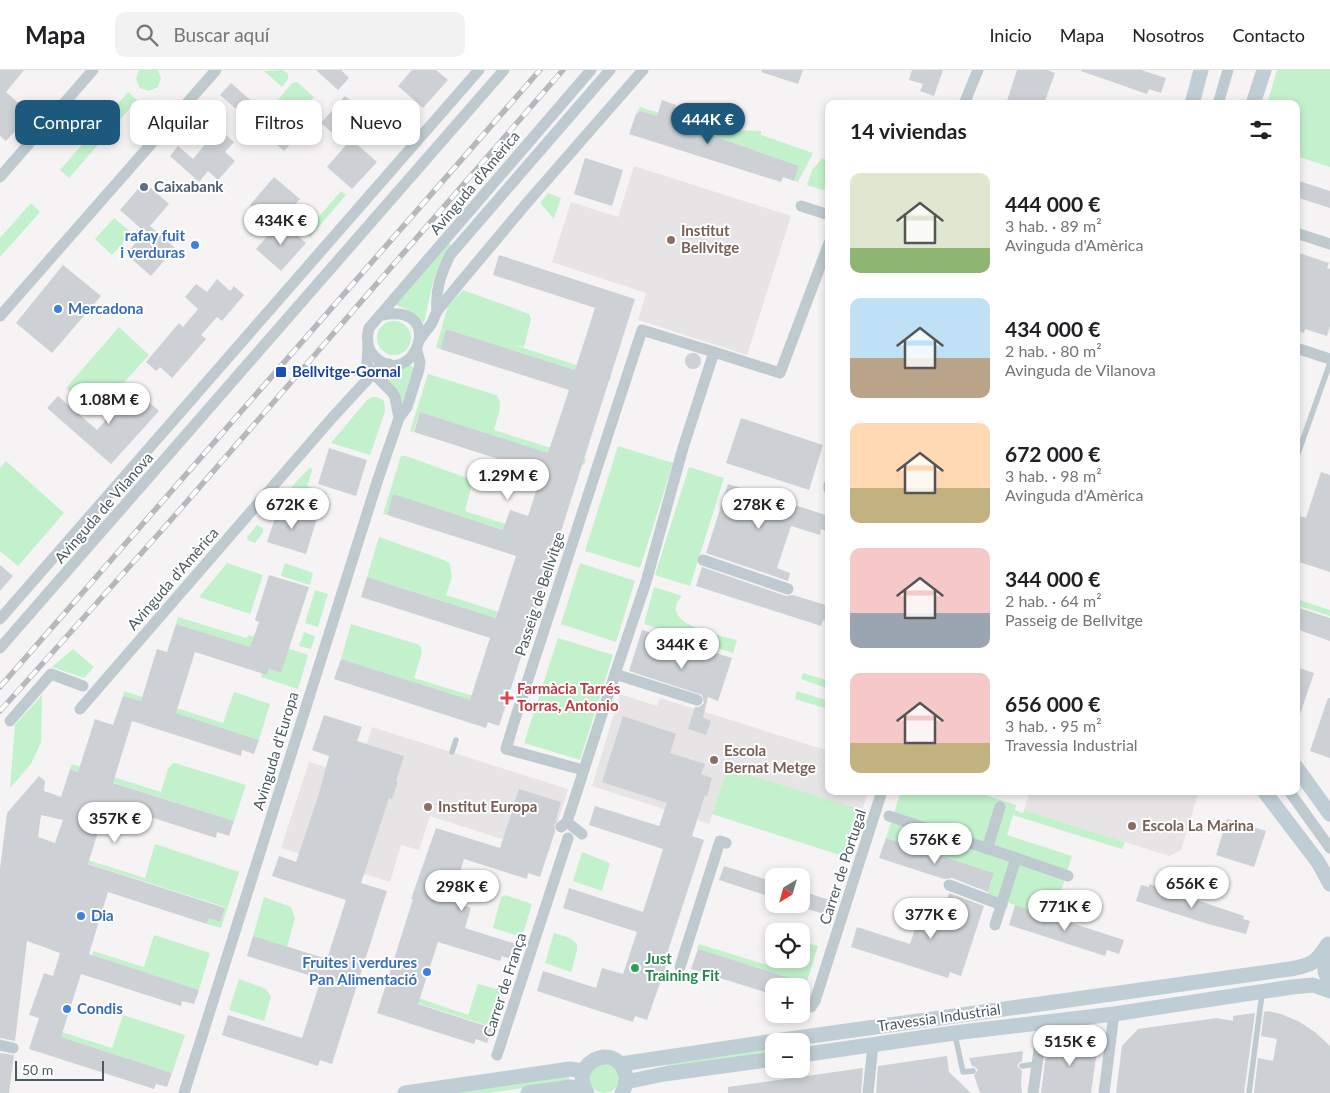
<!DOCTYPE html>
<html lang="es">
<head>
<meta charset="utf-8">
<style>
  :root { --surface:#fff; --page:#f2f2f2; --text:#202124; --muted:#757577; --line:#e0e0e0; --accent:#1d597c }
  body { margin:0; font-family:Lato,sans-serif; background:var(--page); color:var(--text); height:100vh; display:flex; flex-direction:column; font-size:19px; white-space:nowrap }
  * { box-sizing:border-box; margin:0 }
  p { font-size:16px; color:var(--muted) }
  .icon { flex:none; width:28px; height:28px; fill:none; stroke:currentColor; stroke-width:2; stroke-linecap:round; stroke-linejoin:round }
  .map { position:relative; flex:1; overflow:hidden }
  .sheet { position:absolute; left:825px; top:30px; width:475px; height:695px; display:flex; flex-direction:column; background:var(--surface); border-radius:10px; box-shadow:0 2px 8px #0003 }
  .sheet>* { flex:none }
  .top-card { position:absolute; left:15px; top:30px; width:475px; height:45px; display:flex; gap:10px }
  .needle { width:32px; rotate:217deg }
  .buttons { position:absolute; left:765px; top:798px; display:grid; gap:10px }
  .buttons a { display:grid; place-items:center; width:45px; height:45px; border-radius:10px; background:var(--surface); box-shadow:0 2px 8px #0003; font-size:25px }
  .scale { position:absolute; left:15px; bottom:12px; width:89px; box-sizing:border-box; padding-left:5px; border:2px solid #4a5a61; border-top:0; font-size:14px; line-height:18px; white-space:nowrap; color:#4a5a61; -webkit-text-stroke:4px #fff; paint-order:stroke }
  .price { position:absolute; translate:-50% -42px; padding:0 11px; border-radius:18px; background:#fff; color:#222; font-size:16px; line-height:32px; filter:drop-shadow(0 1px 2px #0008) }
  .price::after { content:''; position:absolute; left:50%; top:30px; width:15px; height:11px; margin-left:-8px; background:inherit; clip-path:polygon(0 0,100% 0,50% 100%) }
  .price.current { background:var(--accent); color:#fff }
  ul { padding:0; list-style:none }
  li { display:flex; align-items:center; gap:15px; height:125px; padding:0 25px }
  li span { display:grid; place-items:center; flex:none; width:140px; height:100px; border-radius:10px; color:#555 }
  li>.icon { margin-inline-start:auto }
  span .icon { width:60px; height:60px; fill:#fffc; stroke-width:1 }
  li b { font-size:21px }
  h2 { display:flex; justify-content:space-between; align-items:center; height:60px; padding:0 25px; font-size:21px }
  .chip { padding:0 18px; border-radius:10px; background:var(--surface); box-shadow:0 2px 8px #0003; font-size:18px; line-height:45px }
  .chip.current { background:var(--accent); color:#fff }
  header { display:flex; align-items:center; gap:30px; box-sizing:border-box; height:70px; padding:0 25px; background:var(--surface); border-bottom:1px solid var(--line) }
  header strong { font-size:24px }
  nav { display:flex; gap:28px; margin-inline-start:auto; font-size:18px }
  .search { width:350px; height:45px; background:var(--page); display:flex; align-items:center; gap:12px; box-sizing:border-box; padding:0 18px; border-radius:10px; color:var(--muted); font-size:19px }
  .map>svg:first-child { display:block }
  .education { fill:#e6e4e5 }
  .green { fill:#c3f1cb }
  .building { fill:#cdd1d5; fill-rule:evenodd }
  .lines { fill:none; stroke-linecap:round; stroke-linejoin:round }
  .street-tunnel { stroke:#cacdce; stroke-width:11; stroke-dasharray:11 5.5; stroke-linecap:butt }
  .lane { stroke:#becacf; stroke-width:5.5 }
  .street { stroke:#becacf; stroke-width:11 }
  .secondary { stroke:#bfcdd4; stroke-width:15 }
  .rail-casing { stroke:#b5b9bd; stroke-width:5.5 }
  .rail { stroke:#fff; stroke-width:4; stroke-dasharray:11; stroke-linecap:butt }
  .service-dot { fill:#5c6f8a; stroke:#fff; stroke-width:2 }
  .education-dot { fill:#8d6e63; stroke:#fff; stroke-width:2 }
  .shop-dot { fill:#3f7fe0; stroke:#fff; stroke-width:2 }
  .transit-dot { fill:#1a4fb4; stroke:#fff; stroke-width:2 }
  .health-dot { fill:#e0444e; stroke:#fff; stroke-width:2 }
  .leisure-dot { fill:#2e9e5b; stroke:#fff; stroke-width:2 }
  .labels { text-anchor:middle; stroke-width:4; stroke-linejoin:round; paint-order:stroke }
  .street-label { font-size:15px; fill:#4a5a61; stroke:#fff }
  .service-label { font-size:15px; font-weight:bold; fill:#4e5e75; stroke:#fff; text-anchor:start }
  .education-label { font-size:15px; font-weight:bold; fill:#785e54; stroke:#fff; text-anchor:start }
  .shop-label { font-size:15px; font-weight:bold; fill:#366cbe; stroke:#fff; text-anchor:start }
  .transit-label { font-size:15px; font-weight:bold; fill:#164399; stroke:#fff; text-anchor:start }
  .health-label { font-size:15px; font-weight:bold; fill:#be3a42; stroke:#fff; text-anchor:start }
  .leisure-label { font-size:15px; font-weight:bold; fill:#27864d; stroke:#fff; text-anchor:start }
</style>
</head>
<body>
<header>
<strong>Mapa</strong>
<div class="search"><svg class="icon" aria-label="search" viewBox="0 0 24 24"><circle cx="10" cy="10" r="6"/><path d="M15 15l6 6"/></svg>Buscar aquí</div>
<nav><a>Inicio</a><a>Mapa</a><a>Nosotros</a><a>Contacto</a></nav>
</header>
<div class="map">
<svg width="1330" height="1023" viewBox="0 0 1330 1023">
  <rect width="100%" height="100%" fill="#f5f3f3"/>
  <g class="education">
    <polygon points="634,96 791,146 747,285 638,250 646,223 552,192 571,132 618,147"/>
    <polygon points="620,624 657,636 660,628 829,681 829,721 868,721 862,741 728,698 709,754 592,716"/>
    <polygon points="372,657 568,719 548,784 430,746 419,780 401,775 390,812 281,778 309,692 356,707"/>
    <polygon points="1030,721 1199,721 1181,780 1169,786 1024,740"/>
  </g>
  <g class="green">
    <polygon points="139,0 158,0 161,8 158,17 149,21 140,18 136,9"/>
    <polygon points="283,0 288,4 288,9 282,17 264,1"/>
    <polygon points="1277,0 1330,0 1330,97 1296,86 1296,34 1267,34"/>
    <polygon points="297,12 314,27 298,46 278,30 292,13"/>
    <polygon points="128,22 137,30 69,108 60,100"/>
    <polygon points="640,37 665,45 678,46 710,57 728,60 761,61 761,65 813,83 798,112 794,111 799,96 641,41 636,44"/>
    <polygon points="822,88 829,91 829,122 807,115 812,100"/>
    <polygon points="341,121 346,125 310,167 305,163"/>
    <polygon points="548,123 561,128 554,149 540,133"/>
    <polygon points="31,133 40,142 0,187 0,168"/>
    <polygon points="114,148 132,163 112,185 95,169"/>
    <path d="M449 173 452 176C432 198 431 226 424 253L406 239 396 235Z"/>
    <polygon points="463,220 529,244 531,249 524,277 514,275 611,306 610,311 446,259 440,279 436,278 448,236"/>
    <circle cx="394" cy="268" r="17"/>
    <polygon points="119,257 149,285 95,344 66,318"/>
    <polygon points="410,295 414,298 402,333 379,304 380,299 399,301"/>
    <path d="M428 304 496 325C505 333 496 350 494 360L586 389 584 395 420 342 413 362 410 361Z"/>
    <polygon points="373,327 377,327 384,331 385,341 370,385 331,373 367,330"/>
    <polygon points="618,376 673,393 640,498 585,481"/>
    <polygon points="401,386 406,386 470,409 472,414 465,441 558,471 557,477 393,425 387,445 383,444"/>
    <polygon points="6,391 64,443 18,496 0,481 0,398"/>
    <path d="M311 397 312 401 307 416 327 423 320 444 281 432C289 419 300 407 311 397Z"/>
    <polygon points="689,397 724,408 690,516 655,505"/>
    <polygon points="257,455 263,458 263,462 255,473 248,470 247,467"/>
    <polygon points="379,467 444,490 450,494 452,507 446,525 533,553 531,559 367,507"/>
    <polygon points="227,493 263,505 250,544 199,527"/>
    <polygon points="285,493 313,503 310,515 281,506"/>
    <polygon points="580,493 635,511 616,572 561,554"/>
    <path d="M654 517 682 526C656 554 720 565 737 570L733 583 644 554Z"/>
    <polygon points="315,520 328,524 318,557 305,553"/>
    <polygon points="1296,529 1330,540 1330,546 1296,535"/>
    <polygon points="178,547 246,568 249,565 308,585 298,619 261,607 262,603 267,605 269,599 281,603 285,588 176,554"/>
    <polygon points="351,554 417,574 421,577 422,582 414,608 506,636 504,642 341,589"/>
    <polygon points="304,562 315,566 311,579 299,576"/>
    <polygon points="558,568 613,585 580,690 524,673"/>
    <polygon points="73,579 94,597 84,608 52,597"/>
    <polygon points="803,603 829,611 829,619 801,609"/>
    <polygon points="124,621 223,653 234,622 270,634 259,670 123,626"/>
    <polygon points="797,621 829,631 828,639 795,629"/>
    <polygon points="42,625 41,672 31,694 10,718 15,655"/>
    <polygon points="175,693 246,715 234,751 70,699 72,694 161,722 168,699 172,694"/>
    <polygon points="728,698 864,741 849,788 712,744"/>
    <polygon points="901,721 974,721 1016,735 1015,740 1023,743 1024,740 1125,772 1122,779 1013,745 1007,765 1072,786 1053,847 987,826 994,803 886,768"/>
    <polygon points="155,774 239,802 221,858 207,854 209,848 220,852 225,837 61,785 62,782 145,808"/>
    <polygon points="582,782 610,793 602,821 573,811"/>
    <polygon points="505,825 532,834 522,867 493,858 501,827"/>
    <polygon points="264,827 291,837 295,848 287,877 253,866"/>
    <polygon points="554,863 570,868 577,874 577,880 571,902 545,893"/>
    <polygon points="154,865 210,883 199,920 92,885 93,881 144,897"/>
    <polygon points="801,871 818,876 806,914 697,879 699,874 780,899 784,889 801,889"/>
    <polygon points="239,909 266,919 271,927 264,951 229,940"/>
    <polygon points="478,914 504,921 492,957 386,923 387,917 468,945"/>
    <polygon points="123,945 185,965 172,1003 36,959 37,954 112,978"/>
    <polygon points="774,976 774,983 668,999 666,991"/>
    <circle cx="604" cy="1008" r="15"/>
    <polygon points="568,1005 570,1011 489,1023 441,1023"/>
  </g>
  <g class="building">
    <polygon points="0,0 24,0 6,22 31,44 6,71 0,66"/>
    <polygon points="316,0 341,0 349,8 338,20"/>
    <polygon points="412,0 436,0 448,10 423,38 398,16"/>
    <polygon points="762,0 803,0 798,14 761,2"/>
    <polygon points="912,0 943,0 934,26 920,21 923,14 909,10"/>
    <polygon points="1017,0 1048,0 1055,3 1044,34 1006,34"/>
    <polygon points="1081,0 1141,0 1166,8 1161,23 1149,19 1147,24 1081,1"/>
    <polygon points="231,13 295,69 284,81 220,25"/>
    <polygon points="345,26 371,48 352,70 377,92 352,119 327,97 346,75 321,53"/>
    <polygon points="662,30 676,35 671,51 799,96 794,111 783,107 781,112 629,64 636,44 641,41 657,46"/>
    <polygon points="204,46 234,72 225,82 235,91 218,110 208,101 199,112 170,86 178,76 193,89 207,72 192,59"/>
    <polygon points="585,88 623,100 612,136 574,124"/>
    <polygon points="274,107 300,129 275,157 250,135"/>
    <polygon points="1296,110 1330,121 1330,138 1296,127"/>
    <polygon points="144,112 169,134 150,156 175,178 151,206 126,184 145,162 120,140"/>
    <polygon points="281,151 306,173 281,201 256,179"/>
    <polygon points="1296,182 1329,193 1327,198 1330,199 1330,256 1327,266 1305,259 1304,263 1296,260"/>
    <polygon points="499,185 635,229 499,656 488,652 486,658 334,609 341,589 470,630 490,568 361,527 367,507 496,548 516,486 387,445 393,424 503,460 510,440 528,446 542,403 414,362 420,342 548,383 569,320 440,279 446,259 575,300 595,238 493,205"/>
    <polygon points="63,195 101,226 52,283 16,253"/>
    <polygon points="217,209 230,221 234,216 244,225 222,251 217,247 201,265 206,269 172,308 160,297 156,301 146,292 179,253 183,257 198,239 185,227 196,214 207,222"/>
    <circle cx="693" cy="291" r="8"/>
    <polygon points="134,319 159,341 111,394 47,338 58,326 97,360"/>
    <polygon points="741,348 823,375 809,420 726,393"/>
    <polygon points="329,378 367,390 356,426 318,414"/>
    <polygon points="1321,402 1330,405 1330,502 1296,491 1296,445 1306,448"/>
    <polygon points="728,414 829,446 829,462 821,459 820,465 791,456 777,498 790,503 788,511 706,483"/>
    <polygon points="279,436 317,448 306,484 267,472"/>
    <polygon points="0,495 13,506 0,521"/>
    <polygon points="702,497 786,526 793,525 829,536 829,552 823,550 821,556 696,516"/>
    <path d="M269 505 309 517 281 603 269 599 267 605 195 582 176 643 259 670 254 684 242 680 241 686 132 651 113 713 234 751 229 766 217 762 216 768 107 733 88 794 225 838 220 852 209 848 207 854 108 822 89 884 199 920 194 934 182 931 181 936 81 904 61 967 172 1003 167 1017 156 1014 154 1019 29 979 39 948 29 945 44 903 53 906 60 883 27 871 15 971 0 968V799L7 743 39 706 45 711 44 721 61 727 70 699 78 702 95 649 113 655 123 626 141 631 157 579 167 582 176 554 250 577 259 552 255 550ZM41 745 63 750 55 773 38 767Z"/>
    <polygon points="1296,537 1330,548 1330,571 1296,559"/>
    <polygon points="642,560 732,588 718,631 708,627 703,648 711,651 706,665 688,659 695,637 699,637 704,633 702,625 629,601"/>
    <polygon points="1296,597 1314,603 1298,650 1296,650"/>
    <polygon points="1328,628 1330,628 1330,688 1310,681"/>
    <polygon points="324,645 362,657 357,671 404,686 396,711 398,711 392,729 389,728 361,813 387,821 332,994 320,990 318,996 222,965 228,945 302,968 321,909 247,886 253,866 327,889 346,830 272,806 279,786 296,792 319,723 329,686 312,680"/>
    <polygon points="623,646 676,664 670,683 705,694 701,704 712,708 707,726 705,725 692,766 704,770 668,881 671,882 647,950 635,946 633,952 537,921 543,901 596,918 602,898 623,904 637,862 563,838 569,818 643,842 663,779 589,755 595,736 659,756 667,733 602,712"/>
    <polygon points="519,719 561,732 556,750 557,751 554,755 555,761 540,807 528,803 527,809 464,789 451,831 471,838 465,858 519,875 514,890 502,886 500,891 438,872 418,934 492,958 487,973 476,969 474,974 377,943 413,829 411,829 436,758 500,778"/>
    <polygon points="1227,749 1266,761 1254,797 1216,785"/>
    <polygon points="886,768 994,803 988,822 952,808 944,809 879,788"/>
    <polygon points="724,796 774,812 774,828 719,810"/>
    <polygon points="1149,814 1244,846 1243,849 1250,851 1246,864 1208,854 1136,831 1141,815 1149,817"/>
    <polygon points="801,821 833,831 828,845 801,837"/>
    <polygon points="949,823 984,836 961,906 950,902 948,908 851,877 857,857 910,874 918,850 939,857"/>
    <polygon points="1015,835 1124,870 1119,884 1107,880 1105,886 1009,855"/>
    <polygon points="698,879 808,914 807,916 774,916 774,925 691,899"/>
    <polygon points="1268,941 1281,944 1298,951 1315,962 1330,976 1330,1023 1254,1023 1258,988 1273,991 1277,969 1261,966 1264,942"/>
    <polygon points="1255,943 1244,1023 1116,1023 1122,976 1138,959 1217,948 1233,951 1233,946"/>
    <polygon points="1083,967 1097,980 1091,1023 1041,1023 1046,984 1060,970"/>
    <polygon points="1023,981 1022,991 1019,993 1017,996 1022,1001 1021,1013 1022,1023 980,1023 974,1005 978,1000 975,997 972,996 969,988"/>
    <polygon points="0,983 14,985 9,1023 0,1023"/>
    <polygon points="947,986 949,1002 971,1023 876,1023 878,996"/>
    <polygon points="863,998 861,1023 728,1023 728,1017"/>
  </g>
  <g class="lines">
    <polyline class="street-tunnel" points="934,865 937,856"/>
    <g class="lane">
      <polyline points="1296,389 1330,293"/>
      <polyline points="452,682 456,670"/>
      <polyline points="955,965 963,1002 973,1001"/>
      <polyline points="1022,996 1037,994"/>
      <polyline points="1249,1023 1262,924"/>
    </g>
    <g class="street">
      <polyline points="964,34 978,0"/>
      <polyline points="1218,34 1228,0"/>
      <polyline points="0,107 93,0"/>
      <polyline points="801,136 829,145"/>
      <polyline points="1296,163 1330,174"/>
      <path d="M437 241C435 220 441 204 450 185L610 0"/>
      <path d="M382 245C449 232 413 323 375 287 367 279 366 269 369 258L591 0"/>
      <polyline points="0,246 216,0"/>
      <polyline points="420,269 432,253 437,241 459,214 526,134 643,0"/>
      <polyline points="368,276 367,293 369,299 392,322 395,327 399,348"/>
      <polyline points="1296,278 1330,289"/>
      <polyline points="829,415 829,419"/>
      <polyline points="703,490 788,519"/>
      <polyline points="0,549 479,0"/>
      <polyline points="0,578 504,0"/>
      <polyline points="615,604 697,630"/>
      <polyline points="80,639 332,348 378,298 389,294"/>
      <polyline points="10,651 51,604 83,616"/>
      <polyline points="583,700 506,679 515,649 642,260 714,282"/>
      <polyline points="1289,721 1330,778"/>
      <polyline points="889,746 1016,788 995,855"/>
      <polyline points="567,752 582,764"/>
      <polyline points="561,757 567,752 615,604 646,512 683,378 714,282 780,303 829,173"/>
      <polyline points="987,779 1000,737"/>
      <polyline points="1016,788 1068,806"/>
      <polyline points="949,815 1002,835"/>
      <polyline points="680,897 720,771 726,773"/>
      <polyline points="811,937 815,931 882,721"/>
      <polyline points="0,975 13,978"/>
      <polyline points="497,985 568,768"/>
      <polyline points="184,1023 378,409 399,348 407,337 419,299 420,292 417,281"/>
      <polyline points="868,1023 873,975"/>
      <polyline points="1033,1023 1043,952"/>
      <polyline points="1104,1023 1114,944"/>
    </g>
    <g class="secondary">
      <polyline points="1192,34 1201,0"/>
      <polyline points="1253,34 1264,0"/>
      <polyline points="1296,697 1330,744"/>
      <polyline points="1264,721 1318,792 1330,814"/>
      <polyline points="1328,877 1325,901 1330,916"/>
      <path d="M775 971 1290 899C1312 895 1316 893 1328 874"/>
      <polyline points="801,985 954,963 1114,944 1292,917 1313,915 1330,921"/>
      <polyline points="621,994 774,971"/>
      <polyline points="626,1012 664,1004 774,989"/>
      <polyline points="405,1023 570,999 583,1001"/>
      <polyline points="528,1023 571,1017 585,1020"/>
      <path d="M587 1023C568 996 611 971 624 1000 628 1008 626 1016 622 1023"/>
    </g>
    <defs>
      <g id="rail">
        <polyline points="0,617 540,0"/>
        <polyline points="0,641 163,459 563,0"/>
      </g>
    </defs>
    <use href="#rail" class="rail-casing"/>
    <use href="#rail" class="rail"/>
  </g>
  <circle class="service-dot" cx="144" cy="117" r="5"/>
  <g class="education-dot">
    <circle cx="671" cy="170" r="5"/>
    <circle cx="714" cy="690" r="5"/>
    <circle cx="428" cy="737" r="5"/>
    <circle cx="1132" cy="756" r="5"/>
  </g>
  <g class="shop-dot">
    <circle cx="195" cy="175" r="5"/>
    <circle cx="58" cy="239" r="5"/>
    <circle cx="81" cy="846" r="5"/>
    <circle cx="427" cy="902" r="5"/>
    <circle cx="67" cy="939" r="5"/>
  </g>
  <rect class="transit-dot" x="275" y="296" width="12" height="12" rx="2.5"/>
  <path class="health-dot" d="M504.5 620.5h5v5h5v5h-5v5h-5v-5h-5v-5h5z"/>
  <circle class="leisure-dot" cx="635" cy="898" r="5"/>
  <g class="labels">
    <g class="street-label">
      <text transform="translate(475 113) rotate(-50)" y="5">Avinguda d'Amèrica</text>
      <text transform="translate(104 438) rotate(-49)" y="5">Avinguda de Vilanova</text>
      <text transform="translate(173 509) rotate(-49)" y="5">Avinguda d'Amèrica</text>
      <text transform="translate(540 524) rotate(-72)" y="5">Passeig de Bellvitge</text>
      <text transform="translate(276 681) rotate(-73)" y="5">Avinguda d'Europa</text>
      <text transform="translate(843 797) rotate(-72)" y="5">Carrer de Portugal</text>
      <text transform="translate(505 915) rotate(-72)" y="5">Carrer de França</text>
      <text transform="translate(939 948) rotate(-8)" y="5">Travessia Industrial</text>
    </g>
    <g class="service-label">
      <text x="154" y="122">Caixabank</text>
    </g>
    <g class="education-label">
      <text x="681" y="166">Institut<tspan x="681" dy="17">Bellvitge</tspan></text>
      <text x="724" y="686">Escola<tspan x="724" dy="17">Bernat Metge</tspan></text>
      <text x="438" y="742">Institut Europa</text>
      <text x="1142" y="761">Escola La Marina</text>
    </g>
    <g class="shop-label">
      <text x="185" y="171" text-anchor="end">rafay fuit<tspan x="185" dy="17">i verduras</tspan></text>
      <text x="68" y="244">Mercadona</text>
      <text x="91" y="851">Dia</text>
      <text x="417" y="898" text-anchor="end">Fruites i verdures<tspan x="417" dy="17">Pan Alimentació</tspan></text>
      <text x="77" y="944">Condis</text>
    </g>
    <g class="transit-label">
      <text x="292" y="307">Bellvitge-Gornal</text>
    </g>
    <g class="health-label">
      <text x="517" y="624">Farmàcia Tarrés<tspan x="517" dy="17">Torras, Antonio</tspan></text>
    </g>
    <g class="leisure-label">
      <text x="645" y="894">Just<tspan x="645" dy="17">Training Fit</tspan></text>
    </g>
  </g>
</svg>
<div class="buttons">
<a><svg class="needle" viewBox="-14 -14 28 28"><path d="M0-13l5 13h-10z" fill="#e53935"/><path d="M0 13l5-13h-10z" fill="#757577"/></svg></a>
<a><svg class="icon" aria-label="locate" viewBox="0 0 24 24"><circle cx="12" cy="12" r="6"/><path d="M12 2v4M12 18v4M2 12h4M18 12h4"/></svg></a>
<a>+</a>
<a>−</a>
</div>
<div class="scale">50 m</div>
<b class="price current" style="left:708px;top:75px">444K €</b>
<b class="price" style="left:281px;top:176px">434K €</b>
<b class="price" style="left:109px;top:355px">1.08M €</b>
<b class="price" style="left:508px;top:431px">1.29M €</b>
<b class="price" style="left:292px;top:460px">672K €</b>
<b class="price" style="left:759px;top:460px">278K €</b>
<b class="price" style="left:682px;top:600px">344K €</b>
<b class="price" style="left:115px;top:774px">357K €</b>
<b class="price" style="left:935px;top:795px">576K €</b>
<b class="price" style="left:1192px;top:839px">656K €</b>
<b class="price" style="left:462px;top:842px">298K €</b>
<b class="price" style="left:1065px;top:862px">771K €</b>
<b class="price" style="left:931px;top:870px">377K €</b>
<b class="price" style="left:1070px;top:997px">515K €</b>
<div class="top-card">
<a class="chip current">Comprar</a>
<a class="chip">Alquilar</a>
<a class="chip">Filtros</a>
<a class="chip">Nuevo</a>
</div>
<section class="sheet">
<h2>14 viviendas<svg class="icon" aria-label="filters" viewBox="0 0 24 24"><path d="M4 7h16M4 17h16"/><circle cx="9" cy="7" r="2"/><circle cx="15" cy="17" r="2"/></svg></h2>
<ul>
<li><span style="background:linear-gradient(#dfe7d0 75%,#8fb573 0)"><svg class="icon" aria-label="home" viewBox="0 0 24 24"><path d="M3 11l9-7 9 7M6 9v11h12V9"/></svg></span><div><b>444 000 €</b><p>3 hab. · 89 m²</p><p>Avinguda d'Amèrica</p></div></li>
<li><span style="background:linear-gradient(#bfe0f5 60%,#b9a48a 0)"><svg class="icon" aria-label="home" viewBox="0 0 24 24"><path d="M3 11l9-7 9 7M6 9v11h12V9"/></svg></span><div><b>434 000 €</b><p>2 hab. · 80 m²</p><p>Avinguda de Vilanova</p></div></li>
<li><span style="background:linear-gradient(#ffd9b3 65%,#c2b280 0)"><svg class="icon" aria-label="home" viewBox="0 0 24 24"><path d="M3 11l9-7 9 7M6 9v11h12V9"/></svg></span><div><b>672 000 €</b><p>3 hab. · 98 m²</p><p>Avinguda d'Amèrica</p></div></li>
<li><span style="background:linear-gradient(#f6c9c9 65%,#9aa5b1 0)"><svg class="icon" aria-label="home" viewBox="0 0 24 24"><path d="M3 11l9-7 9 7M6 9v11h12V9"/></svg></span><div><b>344 000 €</b><p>2 hab. · 64 m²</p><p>Passeig de Bellvitge</p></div></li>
<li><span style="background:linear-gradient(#f6c9c9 70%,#c2b280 0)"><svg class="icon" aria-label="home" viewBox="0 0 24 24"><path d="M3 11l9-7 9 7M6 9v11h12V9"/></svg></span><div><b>656 000 €</b><p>3 hab. · 95 m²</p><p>Travessia Industrial</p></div></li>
</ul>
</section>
</div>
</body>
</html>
